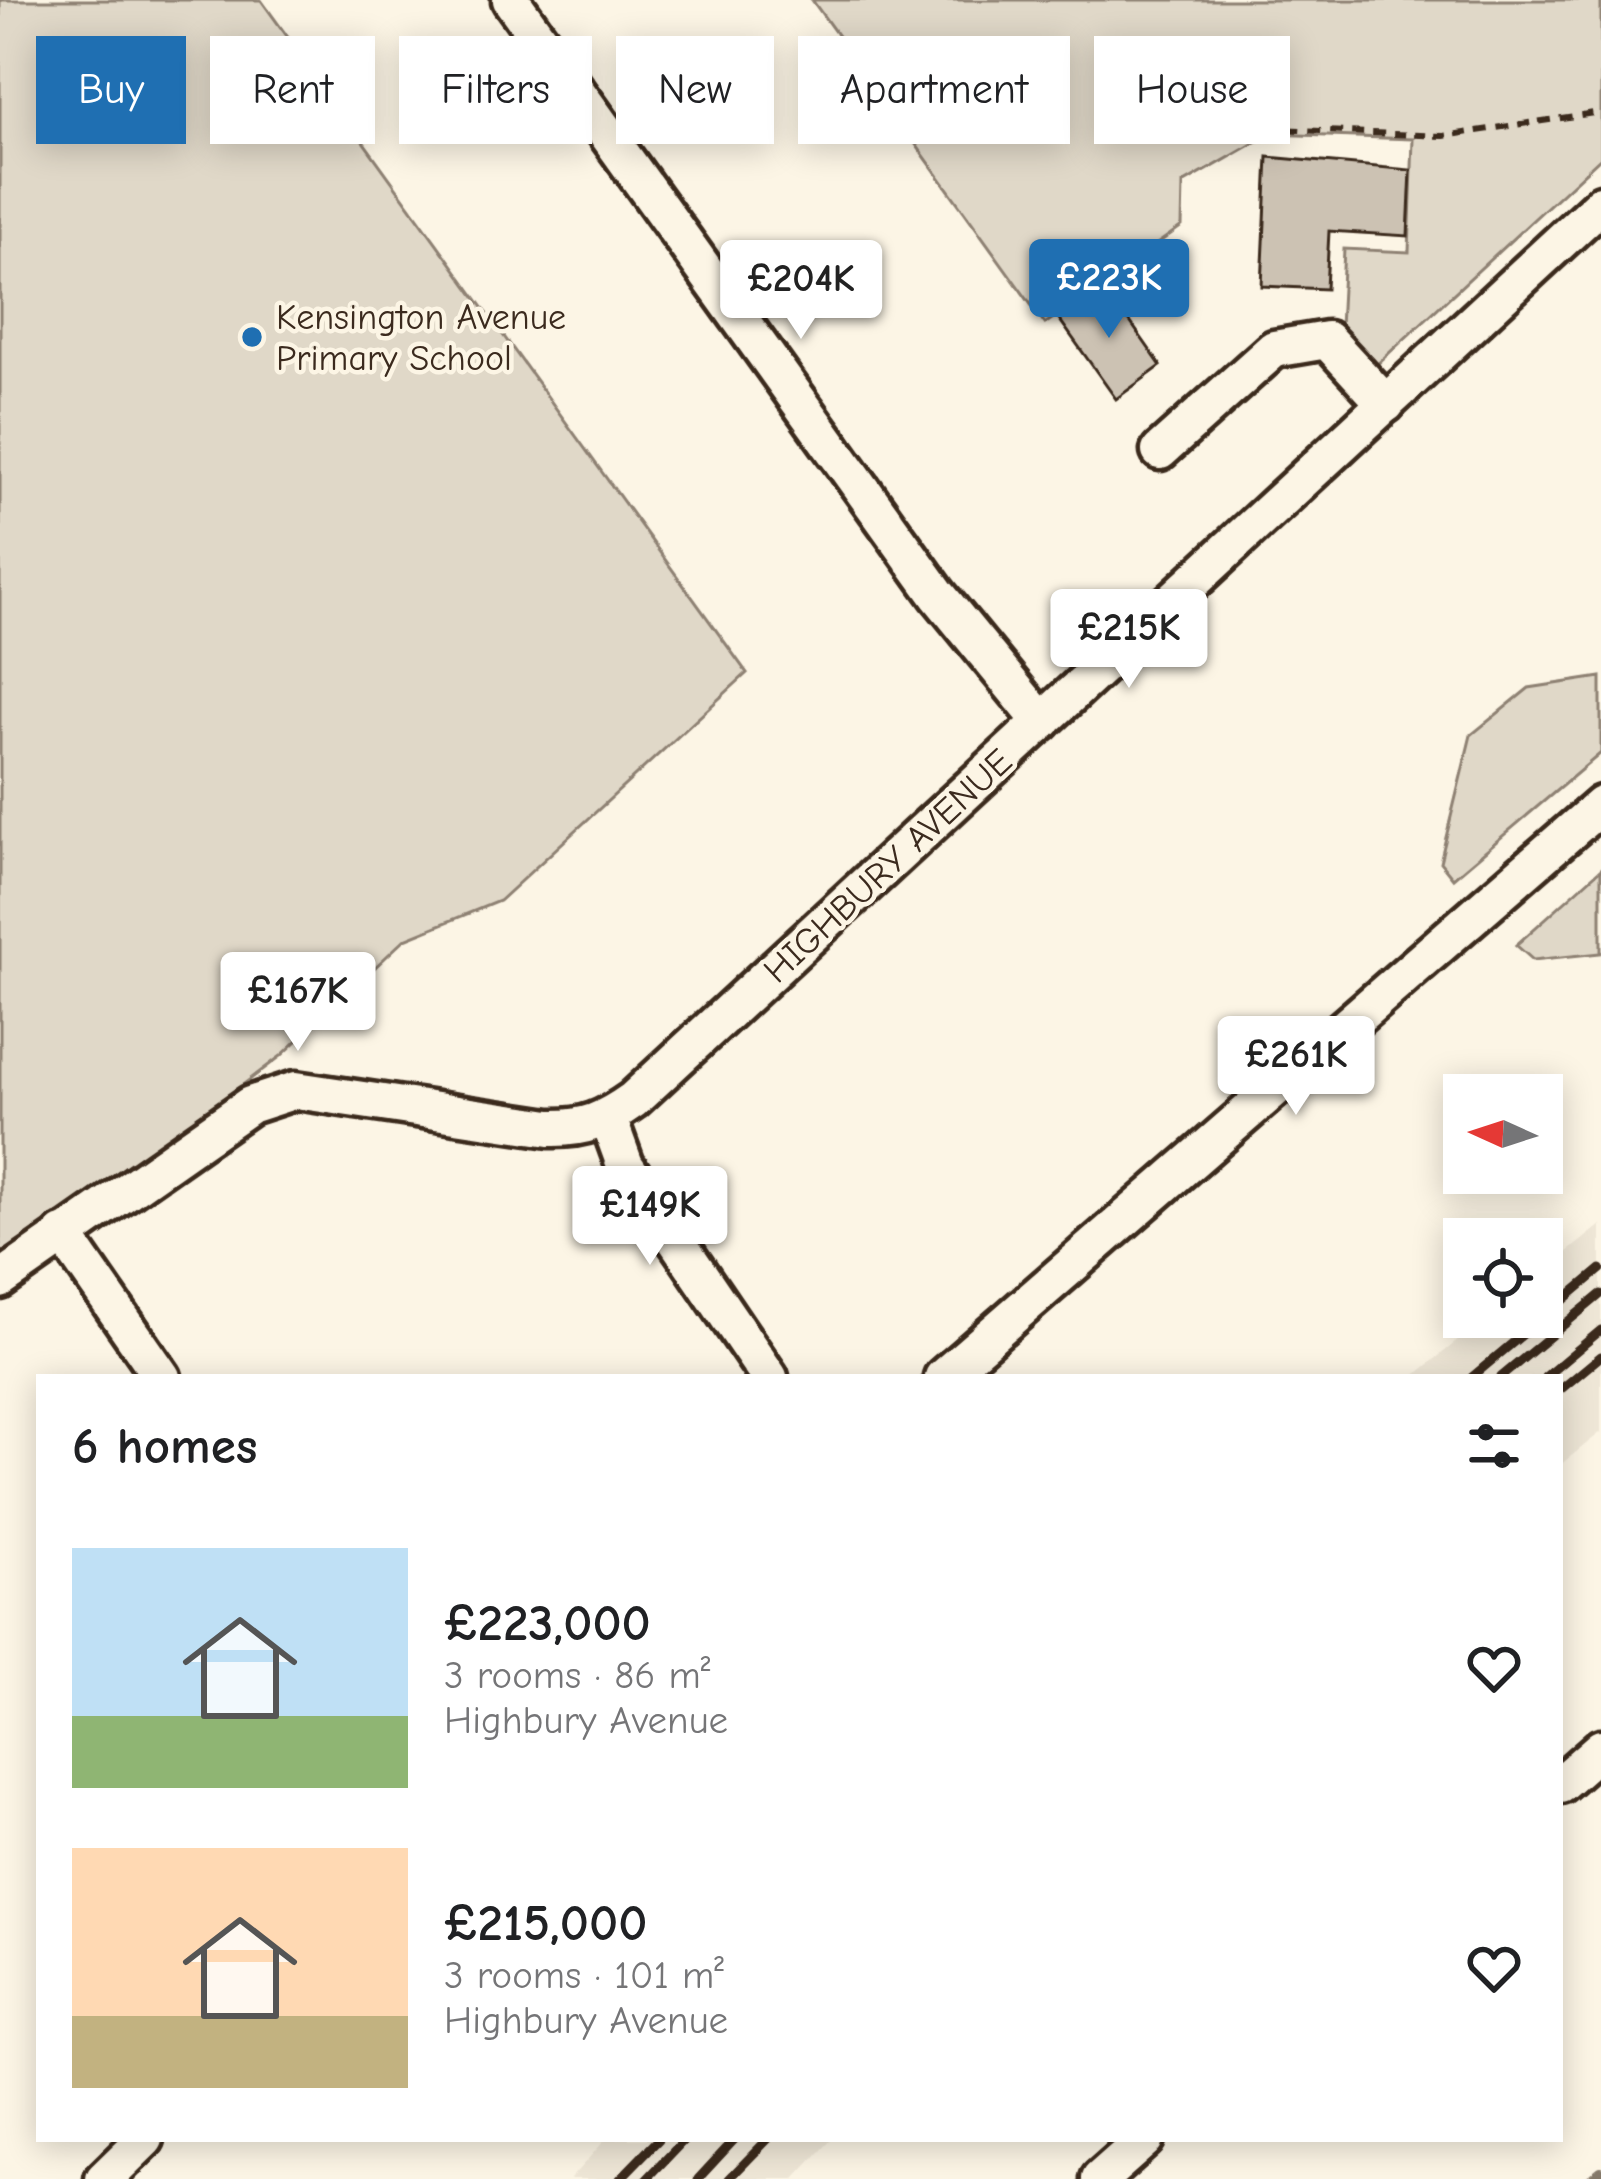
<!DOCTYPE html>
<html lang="en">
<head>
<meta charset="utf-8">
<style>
  :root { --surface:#fff; --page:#f6f6f6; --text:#202124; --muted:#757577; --accent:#1f6fb2 }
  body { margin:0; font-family:"Comic Neue",sans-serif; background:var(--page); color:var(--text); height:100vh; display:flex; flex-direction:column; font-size:45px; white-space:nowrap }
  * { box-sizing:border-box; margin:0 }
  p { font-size:39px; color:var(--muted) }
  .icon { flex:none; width:66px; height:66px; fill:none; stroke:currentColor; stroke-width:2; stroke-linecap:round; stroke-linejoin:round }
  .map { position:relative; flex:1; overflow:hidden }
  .drawer { position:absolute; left:36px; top:1374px; width:1527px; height:768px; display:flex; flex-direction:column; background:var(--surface); border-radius:0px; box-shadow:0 6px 30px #0003 }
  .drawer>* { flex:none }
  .guide { position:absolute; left:36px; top:36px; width:1530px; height:108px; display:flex; gap:24px }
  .needle { width:78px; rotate:273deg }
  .controls { position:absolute; left:1443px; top:1074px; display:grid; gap:24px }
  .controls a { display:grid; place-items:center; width:120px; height:120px; border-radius:0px; background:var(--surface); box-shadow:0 6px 30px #0003; font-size:60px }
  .price { position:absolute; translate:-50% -102px; padding:0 27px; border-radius:12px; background:#fff; color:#222; font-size:39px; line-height:78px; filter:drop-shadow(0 3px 6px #0008) }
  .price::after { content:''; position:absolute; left:50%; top:72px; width:36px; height:27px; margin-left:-18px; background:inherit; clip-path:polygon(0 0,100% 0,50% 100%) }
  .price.on { background:var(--accent); color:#fff }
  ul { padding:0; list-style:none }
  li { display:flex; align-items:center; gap:36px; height:300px; padding:0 36px }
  li span { display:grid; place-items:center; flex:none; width:336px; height:240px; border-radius:0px; color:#555 }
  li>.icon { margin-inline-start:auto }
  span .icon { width:144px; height:144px; fill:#fffc; stroke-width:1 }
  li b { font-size:51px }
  h2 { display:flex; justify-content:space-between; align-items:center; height:144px; padding:0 36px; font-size:51px }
  .chip { padding:0 42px; border-radius:0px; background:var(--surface); box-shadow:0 6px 30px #0003; font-size:42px; line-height:108px }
  .chip.on { background:var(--accent); color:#fff }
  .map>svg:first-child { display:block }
  .built { fill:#eee6d6 }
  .green { fill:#e0d8c8; stroke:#8e8173; stroke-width:3 }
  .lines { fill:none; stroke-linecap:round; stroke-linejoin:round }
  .stream { stroke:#85796b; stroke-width:10 }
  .building { fill:#ccc2b3; stroke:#3b2a1e; stroke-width:3 }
  .minor-casing { stroke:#3b2a1e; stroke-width:45 }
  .path { stroke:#3b2a1e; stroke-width:6; stroke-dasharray:12 9; stroke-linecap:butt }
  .minor { stroke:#fcf5e5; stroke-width:36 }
  .rail { stroke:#3b2a1e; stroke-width:9 }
  .poi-dot { fill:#1f6fb2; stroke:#fcf5e5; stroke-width:4.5 }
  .labels { text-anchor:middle; stroke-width:9; stroke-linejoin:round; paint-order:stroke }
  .poi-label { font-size:36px; fill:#3b2a1e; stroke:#fcf5e5; text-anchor:start }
  .street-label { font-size:36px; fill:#3b2a1e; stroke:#fcf5e5 }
</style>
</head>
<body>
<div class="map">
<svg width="1601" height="2179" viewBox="0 0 1601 2179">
  <rect width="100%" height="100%" fill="#fcf5e5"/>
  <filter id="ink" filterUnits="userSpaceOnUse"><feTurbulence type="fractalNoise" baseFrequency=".00833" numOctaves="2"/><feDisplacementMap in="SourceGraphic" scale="24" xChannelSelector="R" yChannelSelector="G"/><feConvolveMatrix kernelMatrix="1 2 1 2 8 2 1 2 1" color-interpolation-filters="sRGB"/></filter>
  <g filter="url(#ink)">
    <g class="built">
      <polygon points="1601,1225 1601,1432 1560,1465 1560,1377 1413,1377 1487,1317 1542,1317 1542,1272"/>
      <polygon points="606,2139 832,2139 795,2179 570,2179"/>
    </g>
    <g class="green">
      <polygon points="0,0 261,0 747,673 499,901 405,939 281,1056 0,1267"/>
      <polygon points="812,0 1601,0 1601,157 1375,366 1340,327 1344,249 1409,252 1413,139 1270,134 1183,184 1182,226 1045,324"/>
      <polygon points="1601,677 1601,753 1453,878 1440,862 1471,735 1529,688"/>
      <polygon points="1601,869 1601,953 1533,960 1516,945"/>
    </g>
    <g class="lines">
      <polyline class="stream" points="1591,2179 1601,2171"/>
    </g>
    <g class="building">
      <polygon points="1268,157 1411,170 1408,236 1329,231 1326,289 1262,286"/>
      <polygon points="1103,283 1161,366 1116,399 1057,316"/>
    </g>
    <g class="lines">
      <defs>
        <g id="minor">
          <polyline points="511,0 938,595 1042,722"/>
          <polyline points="1160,451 1274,349 1327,340 1386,404"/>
          <polyline points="608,1118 625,1165 769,1377"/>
          <polyline points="63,1234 162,1377"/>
          <path d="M0 1280 250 1105 296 1090 550 1128C585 1129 605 1120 633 1100L1601 204"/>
          <polyline points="943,1377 1601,805"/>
          <polyline points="1560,1784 1601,1748"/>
          <polyline points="104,2179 145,2139"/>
          <polyline points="1100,2179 1145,2139"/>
        </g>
      </defs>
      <use href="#minor" class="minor-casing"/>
      <polyline class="path" points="1123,130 1131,123 1444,136 1601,112"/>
      <use href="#minor" class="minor"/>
      <g class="rail">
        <polyline points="1472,1377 1601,1269"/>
        <polyline points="1501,1377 1601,1294"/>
        <polyline points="1545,1377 1601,1330"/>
        <polyline points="1560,1390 1601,1356"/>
        <polyline points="620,2179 659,2139"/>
        <polyline points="647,2179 685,2139"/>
        <polyline points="698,2179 735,2139"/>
        <polyline points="729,2179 768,2139"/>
      </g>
    </g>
  </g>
  <circle class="poi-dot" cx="252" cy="337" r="12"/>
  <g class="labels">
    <g class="poi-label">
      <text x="276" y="329">Kensington Avenue<tspan x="276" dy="41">Primary School</tspan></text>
    </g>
    <g class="street-label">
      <text transform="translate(887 865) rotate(-43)" y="13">HIGHBURY AVENUE</text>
    </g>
  </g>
</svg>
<div class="controls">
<a><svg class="needle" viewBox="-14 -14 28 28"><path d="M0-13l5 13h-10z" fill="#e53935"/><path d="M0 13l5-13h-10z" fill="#757577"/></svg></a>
<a><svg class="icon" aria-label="locate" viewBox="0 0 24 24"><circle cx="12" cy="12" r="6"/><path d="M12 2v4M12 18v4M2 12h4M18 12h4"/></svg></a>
</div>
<b class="price on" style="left:1109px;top:341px">£223K</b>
<b class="price" style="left:801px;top:342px">£204K</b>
<b class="price" style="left:1129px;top:691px">£215K</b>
<b class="price" style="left:298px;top:1054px">£167K</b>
<b class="price" style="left:1296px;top:1118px">£261K</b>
<b class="price" style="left:650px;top:1268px">£149K</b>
<div class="guide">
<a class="chip on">Buy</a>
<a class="chip">Rent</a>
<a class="chip">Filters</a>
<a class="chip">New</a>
<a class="chip">Apartment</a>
<a class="chip">House</a>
</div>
<section class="drawer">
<h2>6 homes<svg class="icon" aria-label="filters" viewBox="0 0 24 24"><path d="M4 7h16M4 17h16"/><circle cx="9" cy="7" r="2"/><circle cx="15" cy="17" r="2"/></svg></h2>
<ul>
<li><span style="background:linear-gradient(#bfe0f5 70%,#8fb573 0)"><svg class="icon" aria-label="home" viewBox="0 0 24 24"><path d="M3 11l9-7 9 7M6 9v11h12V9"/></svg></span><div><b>£223,000</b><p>3 rooms · 86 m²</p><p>Highbury Avenue</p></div><svg class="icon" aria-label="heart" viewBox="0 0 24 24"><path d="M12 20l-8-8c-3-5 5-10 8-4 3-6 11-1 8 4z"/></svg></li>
<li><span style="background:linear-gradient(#ffd9b3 70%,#c2b280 0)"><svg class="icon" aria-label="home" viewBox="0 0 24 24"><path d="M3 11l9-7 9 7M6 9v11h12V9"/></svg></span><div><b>£215,000</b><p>3 rooms · 101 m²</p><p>Highbury Avenue</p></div><svg class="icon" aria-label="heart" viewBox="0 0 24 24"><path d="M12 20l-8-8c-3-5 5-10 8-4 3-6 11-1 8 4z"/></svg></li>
</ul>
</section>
</div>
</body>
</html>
